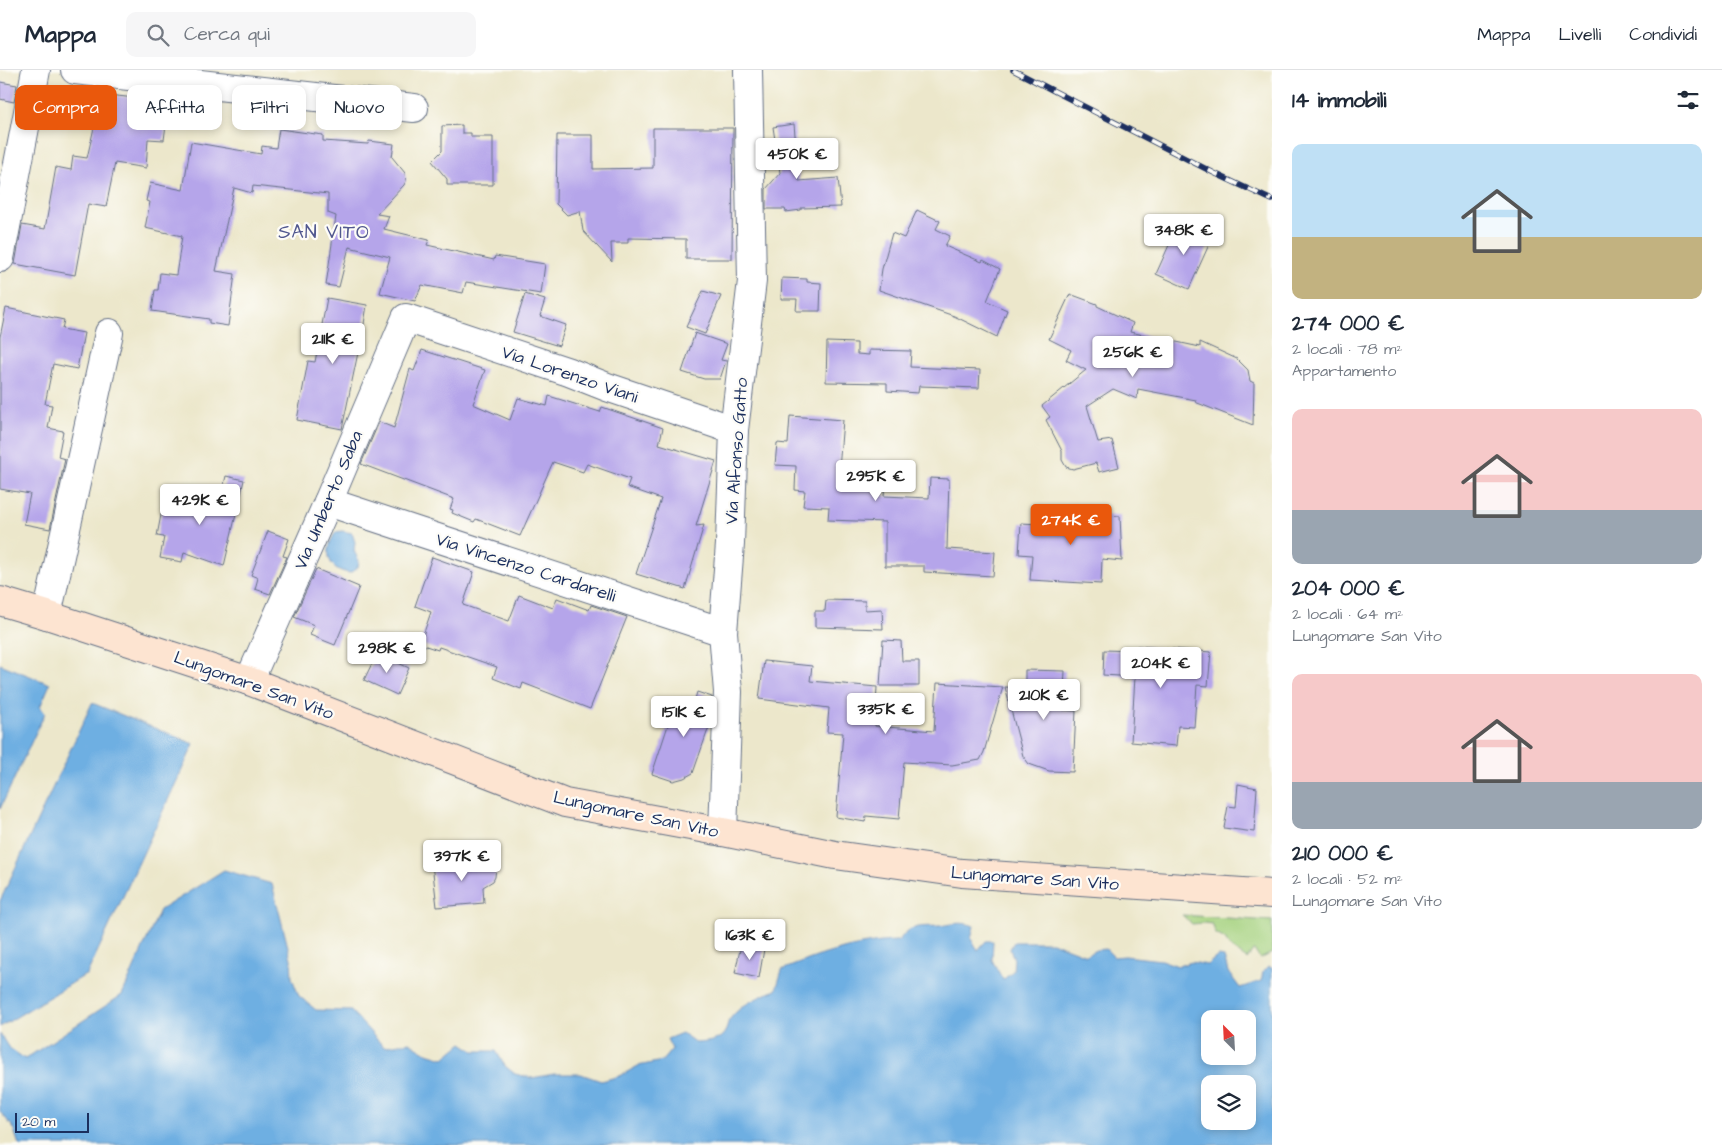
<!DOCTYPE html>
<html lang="it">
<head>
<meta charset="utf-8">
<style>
  :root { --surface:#fff; --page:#f6f6f7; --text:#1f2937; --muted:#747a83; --line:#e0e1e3; --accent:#ea580c }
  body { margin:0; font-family:"Architects Daughter",sans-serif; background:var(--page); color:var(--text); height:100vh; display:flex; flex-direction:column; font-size:19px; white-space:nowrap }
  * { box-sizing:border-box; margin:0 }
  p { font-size:16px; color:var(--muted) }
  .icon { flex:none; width:28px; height:28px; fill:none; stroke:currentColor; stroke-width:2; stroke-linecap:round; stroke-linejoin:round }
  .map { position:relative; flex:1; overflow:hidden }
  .side { display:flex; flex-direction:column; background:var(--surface); width:450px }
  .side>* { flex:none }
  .guide { position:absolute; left:15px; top:15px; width:475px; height:45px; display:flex; gap:10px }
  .needle { width:32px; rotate:336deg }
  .controls { position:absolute; left:1201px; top:940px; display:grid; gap:10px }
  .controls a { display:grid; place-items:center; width:55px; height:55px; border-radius:10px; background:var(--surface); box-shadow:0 2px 8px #0003; font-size:25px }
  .scale { position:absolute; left:15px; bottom:12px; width:74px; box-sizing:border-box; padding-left:5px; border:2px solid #1b2f5e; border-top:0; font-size:14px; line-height:18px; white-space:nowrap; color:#1b2f5e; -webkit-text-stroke:4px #fdfcf7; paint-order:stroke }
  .price { position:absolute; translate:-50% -42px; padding:0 11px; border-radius:5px; background:#fff; color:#222; font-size:16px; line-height:32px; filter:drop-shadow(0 1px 2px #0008) }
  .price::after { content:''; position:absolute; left:50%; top:30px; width:15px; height:11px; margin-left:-8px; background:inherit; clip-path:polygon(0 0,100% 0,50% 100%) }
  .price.current { background:var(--accent); color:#fff }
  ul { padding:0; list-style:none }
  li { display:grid; align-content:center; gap:10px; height:265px; padding:0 20px }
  li span { display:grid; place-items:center; height:155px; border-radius:10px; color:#555 }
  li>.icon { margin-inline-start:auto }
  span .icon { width:90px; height:90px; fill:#fffc; stroke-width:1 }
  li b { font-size:21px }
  h2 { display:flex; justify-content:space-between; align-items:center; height:60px; padding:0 20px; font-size:21px }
  .chip { padding:0 18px; border-radius:10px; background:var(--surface); box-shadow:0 2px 8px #0003; font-size:18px; line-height:45px }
  .chip.current { background:var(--accent); color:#fff }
  header { display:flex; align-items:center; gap:30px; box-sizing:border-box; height:70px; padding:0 25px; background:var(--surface); border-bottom:1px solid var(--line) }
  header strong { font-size:24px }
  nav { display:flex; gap:28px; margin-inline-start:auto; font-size:18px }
  .search { width:350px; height:45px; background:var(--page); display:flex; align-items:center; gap:12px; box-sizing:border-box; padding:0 18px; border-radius:10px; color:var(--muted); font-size:19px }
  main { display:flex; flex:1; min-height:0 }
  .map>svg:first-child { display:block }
  .green { fill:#a4d17e; stroke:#60806e }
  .water { fill:#6eafe2; stroke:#446fa0; fill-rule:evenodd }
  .building { fill:#b5a5ea }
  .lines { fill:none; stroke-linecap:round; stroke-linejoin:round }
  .street-casing { stroke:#646f84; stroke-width:30 }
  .secondary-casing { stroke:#646f84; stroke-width:30 }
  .street { stroke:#fff; stroke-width:28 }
  .secondary { stroke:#fde4d1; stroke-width:28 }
  .rail-casing { stroke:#1b2f5e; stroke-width:5.5 }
  .rail { stroke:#fdfcf7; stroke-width:4; stroke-dasharray:11; stroke-linecap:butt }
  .labels { text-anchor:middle; stroke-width:4.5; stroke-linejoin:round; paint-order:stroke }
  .street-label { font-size:18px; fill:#1b2f5e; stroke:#fdfcf7 }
  .neighbourhood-label { font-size:19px; letter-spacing:1px; fill:#51588f; stroke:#fdfcf7 }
</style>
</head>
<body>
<header>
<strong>Mappa</strong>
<div class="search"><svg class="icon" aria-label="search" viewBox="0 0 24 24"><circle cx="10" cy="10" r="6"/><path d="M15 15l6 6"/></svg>Cerca qui</div>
<nav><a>Mappa</a><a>Livelli</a><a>Condividi</a></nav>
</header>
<main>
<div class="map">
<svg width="1272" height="1075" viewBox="0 0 1272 1075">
  <rect width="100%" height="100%" fill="#fdfcf7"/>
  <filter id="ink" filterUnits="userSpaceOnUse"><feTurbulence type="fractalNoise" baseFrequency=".02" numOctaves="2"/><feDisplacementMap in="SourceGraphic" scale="10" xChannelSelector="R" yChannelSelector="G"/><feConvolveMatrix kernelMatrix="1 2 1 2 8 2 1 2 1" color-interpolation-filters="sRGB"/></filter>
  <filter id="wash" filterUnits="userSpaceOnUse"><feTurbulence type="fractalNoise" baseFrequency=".0096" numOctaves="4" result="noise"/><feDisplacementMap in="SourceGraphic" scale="20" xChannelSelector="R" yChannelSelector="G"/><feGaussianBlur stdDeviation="1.12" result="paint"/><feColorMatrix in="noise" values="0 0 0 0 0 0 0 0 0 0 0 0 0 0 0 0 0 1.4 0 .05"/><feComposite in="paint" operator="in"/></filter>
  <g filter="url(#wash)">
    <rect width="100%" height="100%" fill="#ece7cb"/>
    <polygon class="green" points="1182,845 1272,851 1272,883 1260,889 1254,880 1247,889 1230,877 1225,869 1216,864 1212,854 1203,853 1192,854"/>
    <g class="water">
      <path d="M342 461 352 463 355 472 354 481 359 491 358 497 350 503C325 500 324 479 336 462Z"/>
      <polygon points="0,594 50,614 40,637 45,643 0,739"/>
      <polygon points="92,633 194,674 87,904 0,957 0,831"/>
      <path d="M224 800 272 814 291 889 292 908 299 926 316 940 351 941 384 977 409 972 427 983 444 988 462 973 474 981H496L505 996 515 1004 532 1008 554 1004H581L601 1011 620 1006 638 996 662 991 672 979 667 969 682 963 696 973C707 972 721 972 726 960 728 956 727 952 730 949 740 935 760 926 776 920L782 900C819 885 857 872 898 871 901 868 905 863 909 860 920 855 928 857 940 856 952 854 962 851 974 856L971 869 978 880 986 871H993L992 890 1003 910 1013 901 1014 889 1010 879 1014 872H1052L1086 885 1096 880 1106 879 1114 887 1125 886 1161 890 1178 896 1192 892 1207 895 1218 886 1224 887 1228 902 1240 918 1261 911 1263 902 1268 897 1272 898V1075H19L13 1057 0 1042V964L8 977 25 989 122 925 160 840ZM1210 949H1248V986H1210ZM1210 1014H1248V1051H1210Z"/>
    </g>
    <g id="blocks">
      <g class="building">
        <polygon points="0,12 17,15 14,32 0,29"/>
        <polygon points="49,18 169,32 164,70 148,69 146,98 115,93 106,137 88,134 75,205 15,194 22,155 45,159 56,97 71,100 73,86 87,88 96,49 45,38"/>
        <polygon points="794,54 799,111 838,108 841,137 801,138 801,140 786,142 785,139 766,139 766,119 780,103 773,57"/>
        <polygon points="462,55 462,63 471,63 471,67 493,67 493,115 447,115 447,109 432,91 442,81 442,56"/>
        <polygon points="653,58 733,58 732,189 686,189 686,169 628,168 628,173 611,173 612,192 583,161 580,141 567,145 556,134 557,65 593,65 593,99 653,98"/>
        <polygon points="279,59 323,65 323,71 368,74 369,71 394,74 392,87 405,103 406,111 404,115 377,144 389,146 384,159 429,170 427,175 494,190 495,186 545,194 541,224 466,212 463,223 422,215 415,231 380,223 390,187 349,177 339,217 326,215 336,146 328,143 328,124 253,116 252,123 234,118 216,201 235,204 228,256 209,253 209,249 152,241 155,220 158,220 160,203 176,205 182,166 145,158 150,132 146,131 150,113 183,120 191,72 261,84 262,76 276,78"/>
        <polygon points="917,140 940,151 936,159 950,166 945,176 982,192 983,190 1000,199 987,231 1007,240 997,267 954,246 879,220 882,199 892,163 904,168"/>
        <polygon points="1179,153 1212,168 1189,219 1156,204"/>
        <polygon points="782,208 807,209 807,212 821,213 820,241 796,241 797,229 781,229"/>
        <polygon points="703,221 721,226 705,264 686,257"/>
        <polygon points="525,224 545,230 540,246 566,255 559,276 513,262"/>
        <polygon points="1070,224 1097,234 1097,236 1133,253 1130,262 1200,277 1200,272 1237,289 1248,300 1250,311 1254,313 1253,355 1195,332 1196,330 1138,319 1137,329 1113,319 1087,336 1098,372 1112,370 1119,397 1099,402 1096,393 1073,399 1066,397 1062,390 1062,381 1046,350 1050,347 1042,336 1086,300 1066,290 1071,280 1049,269"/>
        <polygon points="327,228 367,235 361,273 360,273 342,359 297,350 308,291 315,292"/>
        <polygon points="6,238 64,250 62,259 84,263 77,299 53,294 45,334 52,335 48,358 63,361 58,387 65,389 50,459 24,454 30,424 0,419 0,267"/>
        <polygon points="695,263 727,274 721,290 726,291 720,309 704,309 682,302"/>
        <polygon points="827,272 857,273 857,284 869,285 869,280 911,281 910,297 980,300 979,318 919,316 918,323 887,321 887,313 826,312"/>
        <polygon points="422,280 485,300 473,334 510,350 518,328 547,336 549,326 600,342 602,337 663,358 659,374 716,391 696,456 704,455 685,519 636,504 661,429 627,417 630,409 587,394 583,402 553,392 520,466 476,449 474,452 452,443 453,440 450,439 454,429 361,394 379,352 394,358 410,299 414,301"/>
        <polygon points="790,346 843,350 839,399 886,404 884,426 929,428 930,408 949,409 947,479 995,482 993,506 924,502 924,496 885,496 885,452 828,450 829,437 803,436 805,421 795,420 796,396 775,395 777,373 788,374"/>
        <polygon points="226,406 244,410 224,496 184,482 182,492 160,488 164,467 157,466 164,429 218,439"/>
        <polygon points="1041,441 1120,446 1122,491 1102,489 1101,514 1030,510 1032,485 1019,484 1021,453 1039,454"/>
        <polygon points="268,461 289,469 283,486 287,487 270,524 255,519 258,508 251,505"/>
        <polygon points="432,487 474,502 463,535 509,551 519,525 553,538 557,528 589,540 591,535 627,547 590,639 523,613 521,619 493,608 497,597 439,577 438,580 420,574 431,542 415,536"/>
        <polygon points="316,499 359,517 335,575 310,565 314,555 294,547"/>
        <polygon points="826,530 865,531 865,540 882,539 883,559 815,557 815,541 825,541"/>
        <polygon points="883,570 901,571 902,591 919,591 919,616 880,616"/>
        <polygon points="1137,576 1211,582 1208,616 1197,615 1194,657 1178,656 1176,676 1131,672 1135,607 1103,605 1104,580 1136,581"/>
        <polygon points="377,583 409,598 397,625 364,610"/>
        <polygon points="764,591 812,596 810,611 877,617 875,656 934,661 937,613 1003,617 984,682 980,690 952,695 904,692 899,749 866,746 865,752 836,747 843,663 827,662 829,638 759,629"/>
        <polygon points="1025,600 1065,601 1063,640 1076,641 1073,702 1049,701 1029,694 1023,686 1005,617 1025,618"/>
        <polygon points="697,622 712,627 711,651 693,703 684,708 673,711 652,704 677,628 694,633"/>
        <polygon points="1238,714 1257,718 1254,762 1224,758 1228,736 1236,737"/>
        <polygon points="481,789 490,791 496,797 495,807 493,811 483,817 484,833 437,837 432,794"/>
        <polygon points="741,875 764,879 759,908 735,903"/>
      </g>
    </g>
  </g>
  <g filter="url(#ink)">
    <use href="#blocks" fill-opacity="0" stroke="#646f84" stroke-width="1"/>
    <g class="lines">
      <defs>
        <g id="street">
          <polyline points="75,0 414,38"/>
          <polyline points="0,188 36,0"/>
          <polyline points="328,432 723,562"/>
          <polyline points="47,545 109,263"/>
          <polyline points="249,611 328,432 406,248 569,302 607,317 734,360"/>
          <polyline points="723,762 728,622 723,562 730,474 734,360 752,211 748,0"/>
        </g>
        <polyline id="secondary" points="0,531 47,545 249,611 565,733 723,762 835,785 962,803 1272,824"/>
      </defs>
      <use href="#street" class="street-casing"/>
      <use href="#secondary" class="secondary-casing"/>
      <use href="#street" class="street"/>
      <use href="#secondary" class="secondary"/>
      <defs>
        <polyline id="rail" points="1013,0 1214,103 1272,130"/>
      </defs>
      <use href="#rail" class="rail-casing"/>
      <use href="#rail" class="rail"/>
    </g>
  </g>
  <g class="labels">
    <g class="street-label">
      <text transform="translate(570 304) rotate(19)" y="6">Via Lorenzo Viani</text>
      <text transform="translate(736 381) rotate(-86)" y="6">Via Alfonso Gatto</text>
      <text transform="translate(328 430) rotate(-67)" y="6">Via Umberto Saba</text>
      <text transform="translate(526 497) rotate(18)" y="6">Via Vincenzo Cardarelli</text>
      <text transform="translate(254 615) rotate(20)" y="6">Lungomare San Vito</text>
      <text transform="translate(636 744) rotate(12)" y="6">Lungomare San Vito</text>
      <text transform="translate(1035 808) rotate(4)" y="6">Lungomare San Vito</text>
    </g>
    <g class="neighbourhood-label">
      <text x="324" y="168">SAN VITO</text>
    </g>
  </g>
</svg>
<div class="controls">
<a><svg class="needle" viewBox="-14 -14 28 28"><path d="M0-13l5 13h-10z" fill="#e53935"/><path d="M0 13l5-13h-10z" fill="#747a83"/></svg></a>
<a><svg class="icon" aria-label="layers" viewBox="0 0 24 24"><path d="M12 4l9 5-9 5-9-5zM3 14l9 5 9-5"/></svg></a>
</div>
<div class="scale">20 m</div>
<b class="price" style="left:797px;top:110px">450K €</b>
<b class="price" style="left:1184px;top:186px">348K €</b>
<b class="price" style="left:333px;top:295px">211K €</b>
<b class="price" style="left:1133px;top:308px">256K €</b>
<b class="price" style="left:876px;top:432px">295K €</b>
<b class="price" style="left:200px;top:456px">429K €</b>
<b class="price current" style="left:1071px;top:476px">274K €</b>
<b class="price" style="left:387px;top:604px">298K €</b>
<b class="price" style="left:1161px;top:619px">204K €</b>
<b class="price" style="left:1044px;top:651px">210K €</b>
<b class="price" style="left:886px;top:665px">335K €</b>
<b class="price" style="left:684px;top:668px">151K €</b>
<b class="price" style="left:462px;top:812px">397K €</b>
<b class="price" style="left:750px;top:891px">163K €</b>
<div class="guide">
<a class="chip current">Compra</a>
<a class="chip">Affitta</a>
<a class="chip">Filtri</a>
<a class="chip">Nuovo</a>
</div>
</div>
<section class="side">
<h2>14 immobili<svg class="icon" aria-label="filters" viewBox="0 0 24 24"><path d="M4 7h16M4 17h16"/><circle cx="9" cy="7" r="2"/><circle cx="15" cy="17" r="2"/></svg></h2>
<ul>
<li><span style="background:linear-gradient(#bfe0f5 60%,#c2b280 0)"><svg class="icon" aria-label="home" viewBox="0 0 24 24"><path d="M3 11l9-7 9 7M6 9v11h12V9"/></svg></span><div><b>274 000 €</b><p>2 locali · 78 m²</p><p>Appartamento</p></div></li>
<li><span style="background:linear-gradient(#f6c9c9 65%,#9aa5b1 0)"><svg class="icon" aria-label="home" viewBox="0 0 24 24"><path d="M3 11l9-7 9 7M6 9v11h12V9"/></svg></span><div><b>204 000 €</b><p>2 locali · 64 m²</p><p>Lungomare San Vito</p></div></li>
<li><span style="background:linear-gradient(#f6c9c9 70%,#9aa5b1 0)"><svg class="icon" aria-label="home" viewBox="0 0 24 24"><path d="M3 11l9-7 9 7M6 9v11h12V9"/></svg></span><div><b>210 000 €</b><p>2 locali · 52 m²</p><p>Lungomare San Vito</p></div></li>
</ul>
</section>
</main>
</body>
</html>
